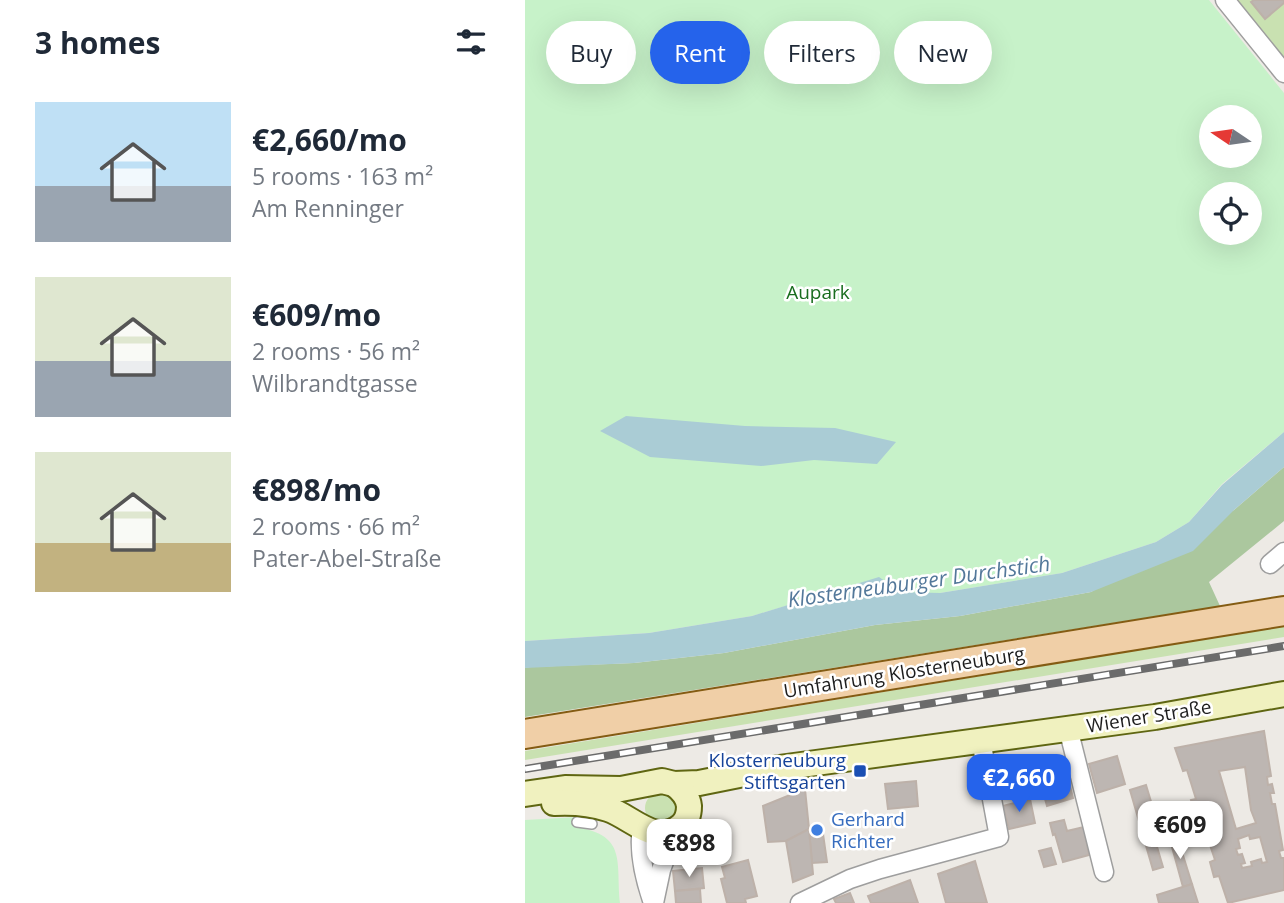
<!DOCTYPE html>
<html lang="en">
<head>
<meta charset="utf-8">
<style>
  :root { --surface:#fff; --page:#f2f2f3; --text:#1f2937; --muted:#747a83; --accent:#2563eb }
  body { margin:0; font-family:"Open Sans",sans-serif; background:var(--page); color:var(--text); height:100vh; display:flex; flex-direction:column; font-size:26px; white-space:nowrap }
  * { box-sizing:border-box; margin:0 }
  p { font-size:23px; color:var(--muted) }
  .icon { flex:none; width:38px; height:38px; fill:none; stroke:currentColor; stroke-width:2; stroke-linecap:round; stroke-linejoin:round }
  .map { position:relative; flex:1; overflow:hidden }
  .drawer { display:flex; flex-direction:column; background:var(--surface); width:525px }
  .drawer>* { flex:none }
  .guide { position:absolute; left:21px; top:21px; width:632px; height:63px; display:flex; gap:14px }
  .needle { width:46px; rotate:283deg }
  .controls { position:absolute; left:674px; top:105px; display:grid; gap:14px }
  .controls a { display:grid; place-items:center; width:63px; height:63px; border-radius:50%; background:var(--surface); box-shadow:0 7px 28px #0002; font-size:35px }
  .price { position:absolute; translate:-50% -60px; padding:0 16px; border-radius:14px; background:#fff; color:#222; font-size:23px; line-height:46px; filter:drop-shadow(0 2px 4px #0008) }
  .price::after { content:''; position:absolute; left:50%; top:42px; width:21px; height:16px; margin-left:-10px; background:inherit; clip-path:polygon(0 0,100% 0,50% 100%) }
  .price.selected { background:var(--accent); color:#fff }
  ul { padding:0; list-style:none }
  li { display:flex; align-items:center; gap:21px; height:175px; padding:0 35px }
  li span { display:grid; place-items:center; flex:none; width:196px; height:140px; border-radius:0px; color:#555 }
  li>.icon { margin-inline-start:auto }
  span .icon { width:84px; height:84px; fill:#fffc; stroke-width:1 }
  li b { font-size:30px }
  h2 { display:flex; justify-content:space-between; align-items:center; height:84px; padding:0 35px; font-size:30px }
  .chip { padding:0 24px; border-radius:32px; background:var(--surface); box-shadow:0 7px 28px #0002; font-size:24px; line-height:63px }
  .chip.selected { background:var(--accent); color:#fff }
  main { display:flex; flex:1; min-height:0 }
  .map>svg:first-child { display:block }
  .grass { fill:#c9e1b1 }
  .forest { fill:#abc79e }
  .park { fill:#c7f2c9; fill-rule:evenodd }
  .water { fill:#aaccd5 }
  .building { fill:#bdb6b2; stroke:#bdb1a9; stroke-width:2; fill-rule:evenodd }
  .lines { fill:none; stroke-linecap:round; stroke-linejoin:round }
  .lane-casing { stroke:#9e9e9e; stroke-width:12 }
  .street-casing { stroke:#9e9e9e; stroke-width:21 }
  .secondary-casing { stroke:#5f6612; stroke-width:28 }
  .primary-casing { stroke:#845c13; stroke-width:32 }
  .lane { stroke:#fff; stroke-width:9 }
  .street { stroke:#fff; stroke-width:18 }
  .secondary { stroke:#f0f1bf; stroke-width:24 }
  .primary { stroke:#f0cfa7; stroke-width:28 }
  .rail-casing { stroke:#6b6b6b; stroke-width:8 }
  .rail { stroke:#fff; stroke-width:5; stroke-dasharray:16; stroke-linecap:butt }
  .transit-dot { fill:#1a4fb4; stroke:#fff; stroke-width:2.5 }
  .shop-dot { fill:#3f7fe0; stroke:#fff; stroke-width:2.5 }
  .labels { text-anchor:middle; stroke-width:5; stroke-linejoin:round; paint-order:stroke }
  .park-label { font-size:19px; fill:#196d1e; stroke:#fff }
  .street-label { font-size:19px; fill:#1d1d1d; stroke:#fff }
  .transit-label { font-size:19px; fill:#164399; stroke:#fff; text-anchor:end }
  .shop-label { font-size:19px; fill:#366cbe; stroke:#fff; text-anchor:start }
  .water-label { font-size:21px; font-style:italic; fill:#53789a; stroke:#fff }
</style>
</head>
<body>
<main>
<section class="drawer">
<h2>3 homes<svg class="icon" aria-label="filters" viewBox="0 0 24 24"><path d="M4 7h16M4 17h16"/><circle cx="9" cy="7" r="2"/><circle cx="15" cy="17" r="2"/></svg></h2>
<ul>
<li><span style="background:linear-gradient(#bfe0f5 60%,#9aa5b1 0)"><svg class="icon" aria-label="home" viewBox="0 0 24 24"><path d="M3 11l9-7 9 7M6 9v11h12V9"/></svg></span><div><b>€2,660/mo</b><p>5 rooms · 163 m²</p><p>Am Renninger</p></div></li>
<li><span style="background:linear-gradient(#dfe7d0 60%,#9aa5b1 0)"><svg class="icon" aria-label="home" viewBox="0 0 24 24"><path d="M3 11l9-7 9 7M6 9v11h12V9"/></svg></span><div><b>€609/mo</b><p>2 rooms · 56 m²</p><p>Wilbrandtgasse</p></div></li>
<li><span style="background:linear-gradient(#dfe7d0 65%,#c2b280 0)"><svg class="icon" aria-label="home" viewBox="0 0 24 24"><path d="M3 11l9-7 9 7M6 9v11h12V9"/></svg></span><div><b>€898/mo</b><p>2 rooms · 66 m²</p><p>Pater-Abel-Straße</p></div></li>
</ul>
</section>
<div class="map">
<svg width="759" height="903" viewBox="0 0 759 903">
  <rect width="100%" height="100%" fill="#edeae5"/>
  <g class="grass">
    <polygon points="713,0 759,0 759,58"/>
    <polygon points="759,626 759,637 0,760 0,751"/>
    <circle cx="136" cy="808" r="16"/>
  </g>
  <polygon class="forest" points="759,467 759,521 684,582 695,606 0,717 0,668 5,667 109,663 199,653 350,625 435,616 566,592 709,510"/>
  <g class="park">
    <path d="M0 0H684L759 93V432L697 484 664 522 631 542 537 573 415 593H304L227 616 124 633 0 641ZM686 117H724V156H686ZM686 194H724V233H686Z"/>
    <path d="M53 817 52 827C102 836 91 861 95 903H0V820Z"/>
  </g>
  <g class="water">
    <polygon points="101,416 220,426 310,428 371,442 352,464 289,460 236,466 125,457 75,431"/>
    <polygon points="759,432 759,467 709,510 668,551 566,592 435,616 350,625 199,653 109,663 0,668 0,641 124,633 227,616 354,577 376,592 415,593 537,573 631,542 664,522 697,485"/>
  </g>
  <g class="building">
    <polygon points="729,0 759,0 759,3 740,19 726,2"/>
    <path d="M739 731 746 776 742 777 743 785 747 784 749 793H745L747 804H750L758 850 754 851 756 858H759V890L703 903 694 876 689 877 685 862 690 860 679 827 674 828 666 800 671 799 662 770 658 771 650 748ZM720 767 726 810 731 823 711 829 694 771ZM724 835 725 839 735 837 742 862 737 863 736 859 726 862 727 866 717 868 716 864 720 863 717 854 713 855 711 849 715 848 713 839Z"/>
    <polygon points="592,756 600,784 572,793 564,764"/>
    <polygon points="541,769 548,798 522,806 514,777"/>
    <polygon points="391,781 393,806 363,809 360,784"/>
    <polygon points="621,785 637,838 630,840 638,867 628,870 605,790"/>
    <polygon points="280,789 284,829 261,841 243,842 238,806"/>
    <polygon points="505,799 510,823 484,829 478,806"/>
    <polygon points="539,820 542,831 559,827 564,855 538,862 530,834 528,835 525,823"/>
    <polygon points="297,827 302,862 287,863 284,829"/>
    <polygon points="284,829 288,874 268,882 261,841"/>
    <polygon points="651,833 667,884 658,887 644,836"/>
    <polygon points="526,848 531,864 519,867 514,851"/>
    <polygon points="223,860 232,896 220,899 221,903 202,903 196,879 200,878 197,867"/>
    <polygon points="450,861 462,903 421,903 413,874"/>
    <polygon points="177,868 179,888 150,891 148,871"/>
    <polygon points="385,880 393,903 346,903 343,896"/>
    <polygon points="667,884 673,903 634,903 632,895"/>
    <polygon points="175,889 176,903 151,903 150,891"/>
    <polygon points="325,893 329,903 311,903 309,899"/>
  </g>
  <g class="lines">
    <defs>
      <polyline id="lane" points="52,822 67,824"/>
      <g id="street">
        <polyline points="700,0 759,73"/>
        <polyline points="745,564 759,552"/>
        <polyline points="543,728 579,872"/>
        <path d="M117 827C113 851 120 880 128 903"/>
        <polyline points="129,903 136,870 151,829"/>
        <polyline points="275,903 325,879 355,869 474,837 456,740"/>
      </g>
      <g id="secondary">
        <polyline points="0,794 40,788 96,789 137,781 149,784 174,783 239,770 630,717 759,694"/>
        <path d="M29 803C47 802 65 803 83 809 107 817 131 847 156 826 162 821 164 814 164 806 163 797 157 790 149 784"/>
      </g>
      <polyline id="primary" points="0,734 759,611"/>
    </defs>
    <use href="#lane" class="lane-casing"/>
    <use href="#street" class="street-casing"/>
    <use href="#secondary" class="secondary-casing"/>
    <use href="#primary" class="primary-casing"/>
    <use href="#lane" class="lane"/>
    <use href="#street" class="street"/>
    <use href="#secondary" class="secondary"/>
    <use href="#primary" class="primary"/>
    <defs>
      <polyline id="rail" points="0,769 759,646"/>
    </defs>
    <use href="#rail" class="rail-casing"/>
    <use href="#rail" class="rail"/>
  </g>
  <rect class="transit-dot" x="328" y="764" width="14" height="14" rx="3.5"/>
  <circle class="shop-dot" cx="292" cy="830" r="7"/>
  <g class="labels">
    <g class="park-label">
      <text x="293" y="299">Aupark</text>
    </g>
    <g class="street-label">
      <text transform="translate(379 672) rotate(-9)" y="7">Umfahrung Klosterneuburg</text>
      <text transform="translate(624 716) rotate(-9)" y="7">Wiener Straße</text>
    </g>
    <g class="transit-label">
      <text x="321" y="767">Klosterneuburg<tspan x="321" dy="22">Stiftsgarten</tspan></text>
    </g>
    <g class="shop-label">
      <text x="306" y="826">Gerhard<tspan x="306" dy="22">Richter</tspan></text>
    </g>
    <g class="water-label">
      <text transform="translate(394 582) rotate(-8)" y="7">Klosterneuburger Durchstich</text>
    </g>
  </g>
</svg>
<div class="controls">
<a><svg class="needle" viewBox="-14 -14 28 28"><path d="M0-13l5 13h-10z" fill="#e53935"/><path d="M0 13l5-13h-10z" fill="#747a83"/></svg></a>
<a><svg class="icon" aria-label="locate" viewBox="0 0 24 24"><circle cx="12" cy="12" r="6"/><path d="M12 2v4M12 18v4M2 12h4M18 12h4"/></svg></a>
</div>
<b class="price selected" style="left:494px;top:814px">€2,660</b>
<b class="price" style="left:655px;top:861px">€609</b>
<b class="price" style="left:164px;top:879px">€898</b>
<div class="guide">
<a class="chip">Buy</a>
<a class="chip selected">Rent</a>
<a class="chip">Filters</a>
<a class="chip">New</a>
</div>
</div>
</main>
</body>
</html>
